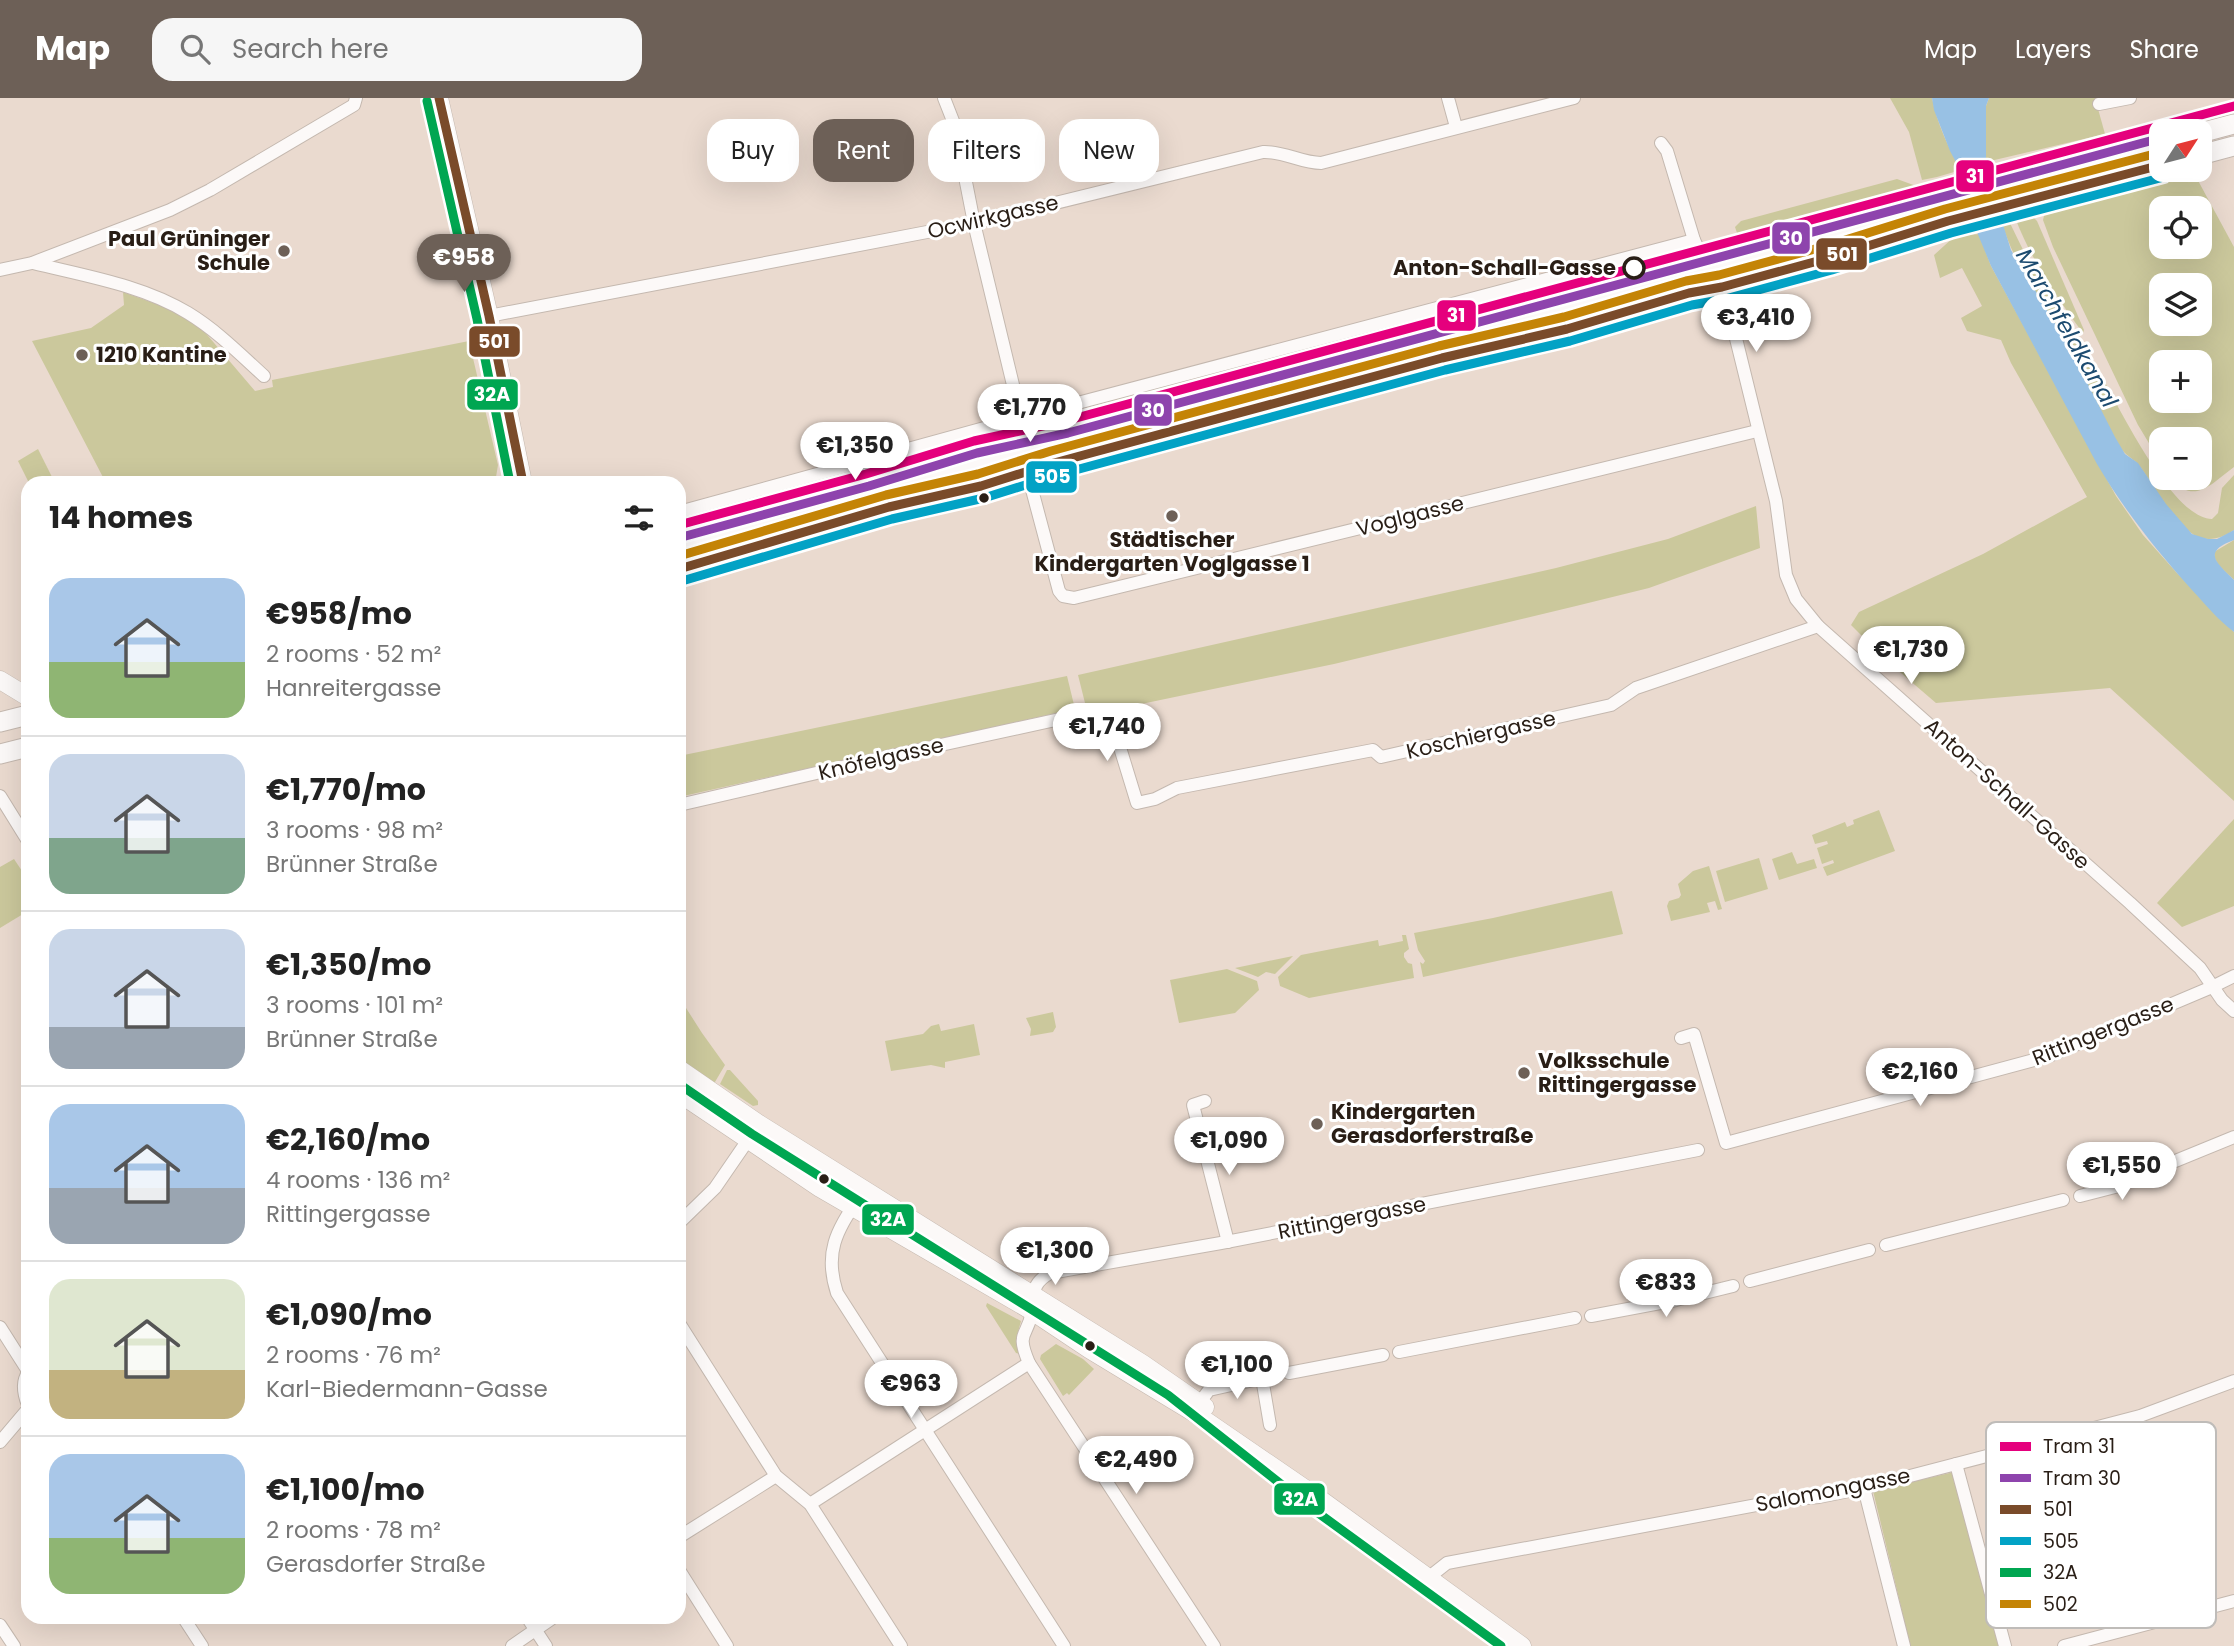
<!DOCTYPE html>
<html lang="en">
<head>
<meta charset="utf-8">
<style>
  :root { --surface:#fff; --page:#f6f6f6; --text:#222; --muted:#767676; --line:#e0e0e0; --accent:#6d6057 }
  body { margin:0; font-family:Poppins,sans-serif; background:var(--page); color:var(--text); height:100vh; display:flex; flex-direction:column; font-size:26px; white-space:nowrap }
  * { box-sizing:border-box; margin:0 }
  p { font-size:23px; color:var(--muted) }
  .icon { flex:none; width:38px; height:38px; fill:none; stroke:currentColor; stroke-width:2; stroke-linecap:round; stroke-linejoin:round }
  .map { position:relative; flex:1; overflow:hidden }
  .drawer { position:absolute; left:21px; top:378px; width:665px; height:1148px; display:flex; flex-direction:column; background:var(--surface); border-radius:21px; box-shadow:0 7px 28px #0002 }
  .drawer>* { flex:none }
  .banner { position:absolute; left:707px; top:21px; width:665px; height:63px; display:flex; gap:14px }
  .needle { width:46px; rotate:54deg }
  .fabs { position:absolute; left:2149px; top:21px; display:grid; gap:14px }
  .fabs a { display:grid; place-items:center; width:63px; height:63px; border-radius:14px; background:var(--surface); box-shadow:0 7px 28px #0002; font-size:35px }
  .price { position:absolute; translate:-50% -60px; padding:0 16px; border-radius:24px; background:#fff; color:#222; font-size:23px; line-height:46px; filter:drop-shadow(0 2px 4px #0008) }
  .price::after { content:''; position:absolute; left:50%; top:42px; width:21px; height:16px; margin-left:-10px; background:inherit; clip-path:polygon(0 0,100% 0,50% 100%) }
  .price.selected { background:var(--accent); color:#fff }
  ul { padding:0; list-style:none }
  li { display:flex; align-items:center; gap:21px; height:175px; padding:0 28px }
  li+li { border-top:2px solid var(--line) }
  li span { display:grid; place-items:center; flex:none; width:196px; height:140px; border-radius:21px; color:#555 }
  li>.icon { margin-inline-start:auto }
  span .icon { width:84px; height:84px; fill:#fffc; stroke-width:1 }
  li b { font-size:30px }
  h2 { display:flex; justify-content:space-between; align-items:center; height:84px; padding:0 28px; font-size:30px }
  .pill { padding:0 24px; border-radius:21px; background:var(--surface); box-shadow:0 7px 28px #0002; font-size:24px; line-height:63px }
  .pill.selected { background:var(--accent); color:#fff }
  header { display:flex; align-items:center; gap:42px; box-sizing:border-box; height:98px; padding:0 35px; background:var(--accent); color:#fff }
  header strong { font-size:33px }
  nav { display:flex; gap:38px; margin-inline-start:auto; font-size:24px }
  .search { width:490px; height:63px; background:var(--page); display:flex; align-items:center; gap:18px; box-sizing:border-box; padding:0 24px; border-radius:21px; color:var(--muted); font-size:26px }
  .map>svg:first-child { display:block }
  .green { fill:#cbc89c; fill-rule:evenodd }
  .water { fill:#98c1e4 }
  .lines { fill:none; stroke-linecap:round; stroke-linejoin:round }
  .street-casing { stroke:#c4b8af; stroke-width:14 }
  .secondary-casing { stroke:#c4b8af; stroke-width:19 }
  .primary-casing { stroke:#c4b8af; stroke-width:21 }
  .street { stroke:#fcf9f8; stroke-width:12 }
  .secondary { stroke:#fcf9f8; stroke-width:18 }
  .primary { stroke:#fcf9f8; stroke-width:19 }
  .bus-1-casing { stroke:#fff; stroke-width:14 }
  .bus-2-casing { stroke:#fff; stroke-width:14 }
  .bus-3-casing { stroke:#fff; stroke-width:14 }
  .bus-4-casing { stroke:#fff; stroke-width:14 }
  .bus-1 { stroke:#7a4b2a; stroke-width:9 }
  .bus-2 { stroke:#02a2c5; stroke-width:9 }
  .bus-3 { stroke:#00a651; stroke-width:9 }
  .bus-4 { stroke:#c48406; stroke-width:9 }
  .tram-1-casing { stroke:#fff; stroke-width:14 }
  .tram-2-casing { stroke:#fff; stroke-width:14 }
  .tram-1 { stroke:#e5007d; stroke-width:9 }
  .tram-2 { stroke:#8e44ad; stroke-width:9 }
  .poi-dot { fill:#6d6057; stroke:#fff; stroke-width:2.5 }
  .stop-dot { fill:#fff; stroke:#291e16; stroke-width:3.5 }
  .bus-dot { fill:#291e16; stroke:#fff; stroke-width:2.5 }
  .labels { text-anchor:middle; stroke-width:6; stroke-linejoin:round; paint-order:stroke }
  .street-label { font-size:21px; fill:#291e16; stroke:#fff }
  .poi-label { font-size:21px; font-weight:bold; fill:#291e16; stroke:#fff; text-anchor:start }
  .stop-label { font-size:21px; font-weight:bold; fill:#291e16; stroke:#fff; text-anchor:end }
  .water-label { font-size:23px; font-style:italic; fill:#1c4b70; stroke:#fff }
  .key { fill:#fff; stroke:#bfbcb9; stroke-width:2 }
  .key-label { font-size:19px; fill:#291e16 }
  .line-badge { stroke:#fff; stroke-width:2.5 }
  .badge-label { font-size:19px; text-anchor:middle; font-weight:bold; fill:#fff }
</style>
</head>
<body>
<header>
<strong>Map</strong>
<div class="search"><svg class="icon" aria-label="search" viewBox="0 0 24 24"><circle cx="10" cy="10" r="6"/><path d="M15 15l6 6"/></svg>Search here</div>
<nav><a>Map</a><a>Layers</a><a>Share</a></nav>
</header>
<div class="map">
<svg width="2234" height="1548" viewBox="0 0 2234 1548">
  <rect width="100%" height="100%" fill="#eadacf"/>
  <g class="green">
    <path d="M1890 0H1932C1937 25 1948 49 1961 72L1937 79 1922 82 1909 34Z"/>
    <polygon points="1989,0 2095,0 2105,36 1986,64 1986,8"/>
    <path d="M2195 77 2234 149V369C2213 384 2194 409 2172 380H2200V341H2161V365L2138 327 2053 149 2043 122 2045 114ZM2161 110H2200V149H2161ZM2161 187H2200V226H2161ZM2161 264H2200V303H2161Z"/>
    <polygon points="1897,81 1919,89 1738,138 1735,129 1741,123"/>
    <path d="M2032 118 2037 123 2084 232 2083 235C2057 200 2032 163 2016 122Z"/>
    <path d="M2009 123C2020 146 2031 169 2044 190 2057 211 2074 230 2087 252 2109 287 2168 420 2212 421L2218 415 2222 390 2234 377V432C2223 440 2207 445 2194 437 2174 424 2155 390 2141 370 2136 362 2128 359 2122 352 2100 319 2087 282 2068 247 2045 206 2015 170 2002 125Z"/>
    <polygon points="1979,136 1991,168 2116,398 2143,437 2176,474 2234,534 2234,703 2110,590 1936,605 1887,563 1851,527 1859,514 1983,456 2087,399 2011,265 2001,242 1967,233 1961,220 1982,208 1962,170 1940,180 1934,157 1955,138"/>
    <polygon points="1598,170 1599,175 1109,308 1108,303"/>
    <polygon points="1671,185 1674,191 1621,205 1594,215 1111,343 1109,339 1132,330"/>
    <polygon points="123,194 173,212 203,232 255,293 273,289 272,282 469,243 498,367 495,385 106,385 32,243 91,230 124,207"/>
    <polygon points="1006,331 1006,333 948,347 830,383 679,424 679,418"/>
    <polygon points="38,351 55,385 29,385 18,363"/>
    <polygon points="1756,408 1760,450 1649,490 1576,508 1334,566 1122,610 1109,608 1086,609 1078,577 1556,470 1668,441"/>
    <path d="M2234 442V482C2226 473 2214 467 2214 454Z"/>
    <polygon points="1067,578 1075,611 679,699 679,658"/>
    <polygon points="1879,712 1895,753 1827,778 1823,769 1834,765 1833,762 1822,766 1817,750 1828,746 1827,743 1815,746 1812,737 1845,724 1847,729 1854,726 1853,722"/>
    <polygon points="2234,721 2234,808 2182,829 2157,805"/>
    <polygon points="1792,754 1797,766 1814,761 1817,770 1779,782 1772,761"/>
    <polygon points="1759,760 1768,791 1725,804 1716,773"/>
    <polygon points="14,761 28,782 28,813 0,830 0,769"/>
    <polygon points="1709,768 1722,811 1718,812 1715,803 1707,805 1710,814 1671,823 1667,808 1669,803 1679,800 1681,797 1678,786 1693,773"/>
    <polygon points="1612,793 1623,836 1423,879 1420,864 1423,866 1425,863 1418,852 1414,835 1493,820"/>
    <polygon points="1402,837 1406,837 1409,851 1404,855 1404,859 1408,865 1412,866 1414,880 1309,900 1280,888 1278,879 1301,857 1378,842 1379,848 1403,843"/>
    <polygon points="1293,858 1275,876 1266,874 1258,879 1235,870"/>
    <polygon points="1227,871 1257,883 1259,892 1235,915 1179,925 1170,882"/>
    <polygon points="679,899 702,935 725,967 712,989 679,967"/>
    <polygon points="1053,914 1056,929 1053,934 1030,938 1031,931 1026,920"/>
    <polygon points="939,926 941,933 974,926 980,957 945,964 945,970 931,967 891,973 885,943 923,936 931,928"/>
    <polygon points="727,972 730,972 758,1003 758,1007 753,1008 720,986"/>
    <polygon points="987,1205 1021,1223 1017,1238 1020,1256 1016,1255 986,1208"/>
    <polygon points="1056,1246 1083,1261 1094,1271 1069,1297 1067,1295 1063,1298 1040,1261 1041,1257"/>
    <polygon points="1954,1374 2000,1548 1908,1548 1903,1527 1902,1513 1873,1393"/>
  </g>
  <path class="water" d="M1932 0H1989L1986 8V64L1994 98 2011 152 2069 249 2115 339 2125 356 2138 365 2166 406 2192 436 2208 441H2217L2234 432V442C2201 454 2217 465 2234 482V534C2218 522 2205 506 2192 492 2156 452 2124 412 2097 366L1991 168 1972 122 1966 83 1950 53 1934 12Z"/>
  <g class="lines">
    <defs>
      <g id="street">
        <polyline points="944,0 955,28 974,125 1021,320"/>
        <polyline points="1448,0 1456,29"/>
        <polyline points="2099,6 2130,0"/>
        <polyline points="1661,45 1667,53 1694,142 1701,157 1722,189 1728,208 1776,403 1786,477 1796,501 1818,528 2130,805 2200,870 2222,902 2234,913"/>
        <path d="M33 165C85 178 142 187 188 215 216 232 240 256 264 278"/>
        <polyline points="0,172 32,165 170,112 210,92 354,7 356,0"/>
        <path d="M489 218 974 125 1263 54C1284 53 1301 65 1321 65L1574 0"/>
        <path d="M1056 346C1041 358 1033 368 1031 388L1059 493 1063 498 1074 500 1757 333"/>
        <polyline points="679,414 1021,320 1694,142"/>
        <polyline points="0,698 28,743"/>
        <polyline points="679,707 881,660 1101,612 1110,617 1137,705 1155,701 1177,690 1373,652 1381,659 1611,607 1636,590 1818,528"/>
        <polyline points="1681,940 1694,936 1726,1045 2049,958 2212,889 2234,878"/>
        <polyline points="1205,1003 1193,1007 1228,1144"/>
        <polyline points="2168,1066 2234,1039"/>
        <path d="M864 1091C841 1128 822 1149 837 1195L1064 1548"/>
        <polyline points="2080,1098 2115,1089 2151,1073"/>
        <polyline points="679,1125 715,1090 759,1026"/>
        <polyline points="1886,1147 2063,1102"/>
        <polyline points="1750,1183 1869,1152"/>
        <polyline points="1591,1218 1676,1202 1733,1188"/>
        <polyline points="679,1225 776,1378 810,1406 901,1548"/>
        <polyline points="0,1229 28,1273"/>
        <polyline points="1399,1254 1575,1220"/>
        <path d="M28 1275C21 1285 24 1297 28 1307"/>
        <polyline points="1289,1275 1383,1257"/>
        <polyline points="1262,1280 1270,1327"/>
        <polyline points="1195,1311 1209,1292 1271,1278"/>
        <polyline points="0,1344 28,1311"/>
        <polyline points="1956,1366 2005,1548"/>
        <polyline points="1864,1390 1904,1548"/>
        <polyline points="810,1406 1029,1265"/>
        <polyline points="679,1439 776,1378"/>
        <polyline points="679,1472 727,1548"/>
        <polyline points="1428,1480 1447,1465 1783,1402 1819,1399 1864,1390 2140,1318 2234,1283"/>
        <polyline points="183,1519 202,1548"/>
        <polyline points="527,1519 546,1548"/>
        <polyline points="0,1527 14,1548"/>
        <polyline points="512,1548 554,1519"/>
        <path d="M1214 1548 1029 1265C1015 1232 1028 1240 1032 1213 1035 1194 1031 1186 1050 1175L1221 1145 1698 1052"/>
        <polyline points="2064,1548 2234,1503"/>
      </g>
      <g id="secondary">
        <polyline points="439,0 489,218 523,385"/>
        <polyline points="0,582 28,599"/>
        <polyline points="679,971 759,1026 1143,1266 1205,1309"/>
        <polyline points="679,995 820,1090 1032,1213 1089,1251 1193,1314 1317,1399 1522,1548"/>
      </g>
      <g id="primary">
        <polyline points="2200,35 2234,26"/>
        <polyline points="2200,57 2234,48"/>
        <polyline points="679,445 1389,253 1679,177 1740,163 1943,104 2161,45"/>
        <polyline points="679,471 889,409 981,388 1054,365 1442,260 1567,231 1689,195 1722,189 1829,160 1948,123 2161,67"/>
        <polyline points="0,624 28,617"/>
        <polyline points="0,656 28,649"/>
      </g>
    </defs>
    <use href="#street" class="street-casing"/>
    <use href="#secondary" class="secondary-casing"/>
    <use href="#primary" class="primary-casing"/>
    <use href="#street" class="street"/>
    <use href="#secondary" class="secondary"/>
    <use href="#primary" class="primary"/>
    <defs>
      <g id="bus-1">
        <polyline points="439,0 489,218 523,385"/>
        <polyline points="679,471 889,409 981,388 1054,365 1442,260 1567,231 1689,195 1722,189 1829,160 1948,123 2161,67"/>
      </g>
      <polyline id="bus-2" points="682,483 892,421 984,400 1057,377 1445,272 1570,243 1692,207 1725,201 1832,172 1951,135 2164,79"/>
      <g id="bus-3">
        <polyline points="427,3 477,221 510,385"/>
        <polyline points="679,986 752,1036 1168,1297 1310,1409 1501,1548"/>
      </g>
      <polyline id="bus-4" points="679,458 886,397 978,376 1051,353 1439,248 1564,219 1686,183 1719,177 1826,148 1945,111 2158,55"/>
    </defs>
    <use href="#bus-1" class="bus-1-casing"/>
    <use href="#bus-2" class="bus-2-casing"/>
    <use href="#bus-3" class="bus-3-casing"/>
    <use href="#bus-4" class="bus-4-casing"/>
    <use href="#bus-1" class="bus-1"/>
    <use href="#bus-2" class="bus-2"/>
    <use href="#bus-3" class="bus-3"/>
    <use href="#bus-4" class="bus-4"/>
    <defs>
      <polyline id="tram-1" points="679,427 866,376 974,343 1065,323 2234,8"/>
      <polyline id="tram-2" points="682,439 869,388 977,355 1068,335 2161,40"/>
    </defs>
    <use href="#tram-1" class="tram-1-casing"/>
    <use href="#tram-2" class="tram-2-casing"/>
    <use href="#tram-1" class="tram-1"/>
    <use href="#tram-2" class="tram-2"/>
  </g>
  <g class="poi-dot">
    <circle cx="284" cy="153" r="7"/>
    <circle cx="82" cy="257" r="7"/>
    <circle cx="1172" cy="418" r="7"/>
    <circle cx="1524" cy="975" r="7"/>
    <circle cx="1317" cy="1026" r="7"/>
  </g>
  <circle class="stop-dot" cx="1634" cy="170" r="10"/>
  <g class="bus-dot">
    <circle cx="984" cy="400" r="6"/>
    <circle cx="824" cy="1081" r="6"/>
    <circle cx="1090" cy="1248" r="6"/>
  </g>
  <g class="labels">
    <g class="street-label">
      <text transform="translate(993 119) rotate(-13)" y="7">Ocwirkgasse</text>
      <text transform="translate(1410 418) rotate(-14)" y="7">Voglgasse</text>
      <text transform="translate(1481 637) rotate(-13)" y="7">Koschiergasse</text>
      <text transform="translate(881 661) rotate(-13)" y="7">Knöfelgasse</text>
      <text transform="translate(2007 696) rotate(42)" y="7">Anton-Schall-Gasse</text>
      <text transform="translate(2103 933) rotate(-22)" y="7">Rittingergasse</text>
      <text transform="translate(1352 1120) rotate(-11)" y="7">Rittingergasse</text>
      <text transform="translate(1833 1392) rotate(-11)" y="7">Salomongasse</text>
    </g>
    <g class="poi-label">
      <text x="270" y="148" text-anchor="end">Paul Grüninger<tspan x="270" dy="24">Schule</tspan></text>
      <text x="96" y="264">1210 Kantine</text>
      <text x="1172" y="449" text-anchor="middle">Städtischer<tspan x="1172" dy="24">Kindergarten Voglgasse 1</tspan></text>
      <text x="1538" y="970">Volksschule<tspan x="1538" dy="24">Rittingergasse</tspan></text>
      <text x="1331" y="1021">Kindergarten<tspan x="1331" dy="24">Gerasdorferstraße</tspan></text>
    </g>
    <g class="stop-label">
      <text x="1616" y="177">Anton-Schall-Gasse</text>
    </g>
    <g class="water-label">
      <text transform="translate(2067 230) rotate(60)" y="8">Marchfeldkanal</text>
    </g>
  </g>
  <rect x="1986" y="1324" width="230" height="206" rx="10" class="key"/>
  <rect x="2000" y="1344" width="31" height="9" fill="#e5007d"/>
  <rect x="2000" y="1376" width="31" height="8" fill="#8e44ad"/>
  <rect x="2000" y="1407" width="31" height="9" fill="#7a4b2a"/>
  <rect x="2000" y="1439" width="31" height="8" fill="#02a2c5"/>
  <rect x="2000" y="1470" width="31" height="9" fill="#00a651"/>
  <rect x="2000" y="1502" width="31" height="8" fill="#c48406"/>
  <g class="key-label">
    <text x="2043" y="1355">Tram 31</text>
    <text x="2043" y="1387">Tram 30</text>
    <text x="2043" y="1418">501</text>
    <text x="2043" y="1450">505</text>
    <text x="2043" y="1481">32A</text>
    <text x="2043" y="1513">502</text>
  </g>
  <g class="line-badge">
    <rect x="1955" y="61" width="40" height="34" rx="7" fill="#e5007d"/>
    <rect x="1771" y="123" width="40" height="34" rx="7" fill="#8e44ad"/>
    <rect x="1815" y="139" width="53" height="34" rx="7" fill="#7a4b2a"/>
    <rect x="1436" y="201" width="41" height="33" rx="7" fill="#e5007d"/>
    <rect x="468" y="227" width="53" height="33" rx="7" fill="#7a4b2a"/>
    <rect x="466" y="280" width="53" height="33" rx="7" fill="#00a651"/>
    <rect x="1133" y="295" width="40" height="34" rx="7" fill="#8e44ad"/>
    <rect x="1025" y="362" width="53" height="34" rx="7" fill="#02a2c5"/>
    <rect x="861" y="1105" width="54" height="33" rx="7" fill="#00a651"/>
    <rect x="1273" y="1384" width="53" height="34" rx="7" fill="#00a651"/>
  </g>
  <g class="badge-label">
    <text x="1975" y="85">31</text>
    <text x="1791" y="147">30</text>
    <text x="1842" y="163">501</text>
    <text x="1456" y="224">31</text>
    <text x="494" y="250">501</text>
    <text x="492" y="303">32A</text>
    <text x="1153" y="319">30</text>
    <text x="1052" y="385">505</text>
    <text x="888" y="1128">32A</text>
    <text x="1300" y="1408">32A</text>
  </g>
</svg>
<div class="fabs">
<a><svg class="needle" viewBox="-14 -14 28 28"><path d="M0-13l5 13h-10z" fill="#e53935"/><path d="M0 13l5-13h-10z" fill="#767676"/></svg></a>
<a><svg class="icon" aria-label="locate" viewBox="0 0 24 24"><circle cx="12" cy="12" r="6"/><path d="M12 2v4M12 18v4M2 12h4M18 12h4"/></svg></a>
<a><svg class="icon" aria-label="layers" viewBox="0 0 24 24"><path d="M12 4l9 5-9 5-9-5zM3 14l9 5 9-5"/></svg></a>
<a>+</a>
<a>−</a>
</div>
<b class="price selected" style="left:464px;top:196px">€958</b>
<b class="price" style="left:1756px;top:256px">€3,410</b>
<b class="price" style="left:1030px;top:346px">€1,770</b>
<b class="price" style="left:855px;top:384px">€1,350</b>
<b class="price" style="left:1911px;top:588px">€1,730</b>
<b class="price" style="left:1107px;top:665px">€1,740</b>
<b class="price" style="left:1920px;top:1010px">€2,160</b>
<b class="price" style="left:1229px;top:1079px">€1,090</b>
<b class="price" style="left:2122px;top:1104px">€1,550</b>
<b class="price" style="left:1055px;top:1189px">€1,300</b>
<b class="price" style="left:1666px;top:1221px">€833</b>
<b class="price" style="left:1237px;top:1303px">€1,100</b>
<b class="price" style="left:911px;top:1322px">€963</b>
<b class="price" style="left:1136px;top:1398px">€2,490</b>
<div class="banner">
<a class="pill">Buy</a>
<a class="pill selected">Rent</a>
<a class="pill">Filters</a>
<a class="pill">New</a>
</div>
<section class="drawer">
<h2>14 homes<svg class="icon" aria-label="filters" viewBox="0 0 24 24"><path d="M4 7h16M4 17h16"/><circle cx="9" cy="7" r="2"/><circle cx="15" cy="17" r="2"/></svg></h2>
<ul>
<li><span style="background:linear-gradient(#a9c7e8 60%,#8fb573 0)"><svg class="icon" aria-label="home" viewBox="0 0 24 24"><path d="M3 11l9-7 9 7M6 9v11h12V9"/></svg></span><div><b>€958/mo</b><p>2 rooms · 52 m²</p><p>Hanreitergasse</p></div></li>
<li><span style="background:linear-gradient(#c9d6e8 60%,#7fa58c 0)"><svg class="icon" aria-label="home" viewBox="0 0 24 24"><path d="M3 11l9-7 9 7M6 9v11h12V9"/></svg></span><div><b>€1,770/mo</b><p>3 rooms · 98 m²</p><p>Brünner Straße</p></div></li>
<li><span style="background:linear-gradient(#c9d6e8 70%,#9aa5b1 0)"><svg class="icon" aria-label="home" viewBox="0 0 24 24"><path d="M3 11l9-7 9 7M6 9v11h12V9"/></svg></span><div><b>€1,350/mo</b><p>3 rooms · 101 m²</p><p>Brünner Straße</p></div></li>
<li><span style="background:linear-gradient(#a9c7e8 60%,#9aa5b1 0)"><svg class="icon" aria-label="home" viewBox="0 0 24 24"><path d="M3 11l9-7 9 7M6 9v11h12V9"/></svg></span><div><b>€2,160/mo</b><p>4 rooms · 136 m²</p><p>Rittingergasse</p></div></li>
<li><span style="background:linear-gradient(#dfe7d0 65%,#c2b280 0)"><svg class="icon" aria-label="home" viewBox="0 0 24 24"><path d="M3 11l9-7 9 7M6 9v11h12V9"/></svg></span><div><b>€1,090/mo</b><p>2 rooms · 76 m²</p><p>Karl-Biedermann-Gasse</p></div></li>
<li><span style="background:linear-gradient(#a9c7e8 60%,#8fb573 0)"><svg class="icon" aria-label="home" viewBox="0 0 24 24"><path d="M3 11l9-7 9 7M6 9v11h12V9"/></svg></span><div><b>€1,100/mo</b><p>2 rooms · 78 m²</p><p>Gerasdorfer Straße</p></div></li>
</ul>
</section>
</div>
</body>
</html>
